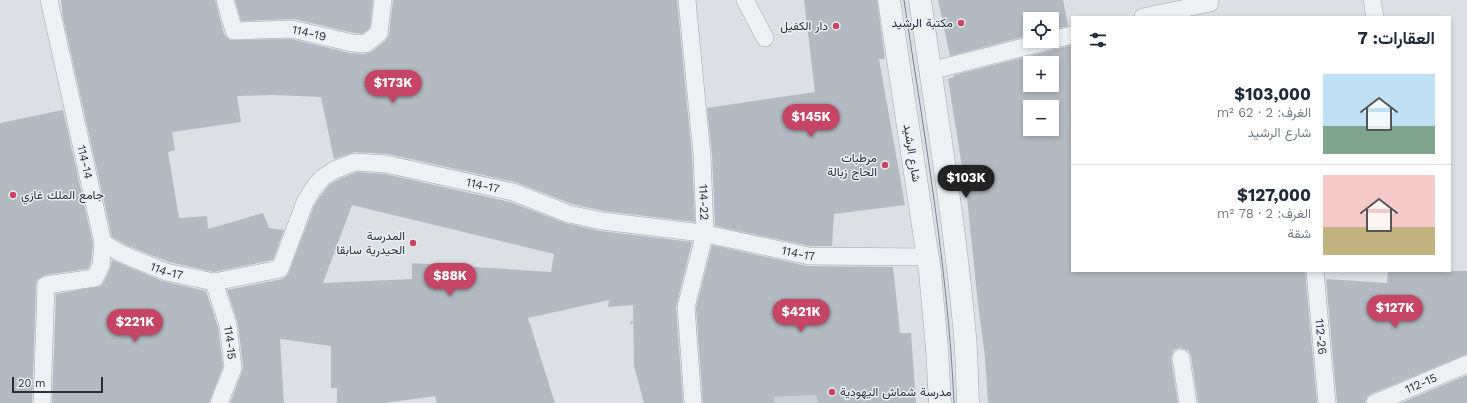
<!DOCTYPE html>
<html lang="ar">
<head>
<meta charset="utf-8">
<style>
  :root { --surface:#fff; --page:#f6f6f7; --text:#1f2937; --muted:#747a83; --line:#e0e1e3; --accent:#c64564 }
  body { margin:0; font-family:"Work Sans",Vazirmatn,sans-serif; background:var(--page); color:var(--text); direction:rtl; height:100vh; display:flex; flex-direction:column; font-size:15px; white-space:nowrap }
  * { box-sizing:border-box; margin:0 }
  p { font-size:13px; color:var(--muted) }
  .icon { flex:none; width:22px; height:22px; fill:none; stroke:currentColor; stroke-width:2; stroke-linecap:round; stroke-linejoin:round }
  .map { position:relative; flex:1; overflow:hidden; direction:ltr }
  .side { position:absolute; left:1071px; top:16px; width:380px; height:256px; display:flex; flex-direction:column; background:var(--surface); border-radius:0px; box-shadow:0 2px 6px #0003; direction:rtl }
  .side>* { flex:none }
  .controls { position:absolute; left:1023px; top:12px; display:grid; gap:8px }
  .controls a { display:grid; place-items:center; width:36px; height:36px; border-radius:0px; background:var(--surface); box-shadow:0 2px 6px #0003; font-size:20px }
  .scale { position:absolute; left:12px; bottom:10px; width:91px; box-sizing:border-box; padding-left:4px; border:2px solid #26303b; border-top:0; font-size:11px; line-height:14px; white-space:nowrap; color:#26303b; -webkit-text-stroke:3px #ebeff3; paint-order:stroke }
  .price { position:absolute; translate:-50% -34px; padding:0 9px; border-radius:14px; background:var(--accent); color:#fff; font-size:13px; line-height:26px; filter:drop-shadow(0 1px 2px #0008) }
  .price::after { content:''; position:absolute; left:50%; top:24px; width:12px; height:9px; margin-left:-6px; background:inherit; clip-path:polygon(0 0,100% 0,50% 100%) }
  .price.current { background:#222; color:#fff }
  ul { padding:0; list-style:none }
  li { display:flex; align-items:center; gap:12px; height:100px; padding:0 16px }
  li+li { border-top:1px solid var(--line) }
  li span { display:grid; place-items:center; flex:none; width:112px; height:80px; border-radius:0px; color:#555 }
  li>.icon { margin-inline-start:auto }
  span .icon { width:48px; height:48px; fill:#fffc; stroke-width:1 }
  li b { font-size:17px }
  h2 { display:flex; justify-content:space-between; align-items:center; height:48px; padding:0 16px; font-size:17px }
  .map>svg:first-child { display:block }
  .built { fill:#cad0d7 }
  .building { fill:#b3bac2; fill-rule:evenodd }
  .lines { fill:none; stroke-linecap:round; stroke-linejoin:round }
  .service-casing { stroke:#a2a8af; stroke-width:18 }
  .minor-casing { stroke:#a2a8af; stroke-width:23 }
  .path { stroke:#b6bbc0; stroke-width:2.5; stroke-dasharray:3 3; stroke-linecap:butt }
  .service { stroke:#eef1f4; stroke-width:17 }
  .minor { stroke:#eef1f4; stroke-width:22 }
  .tram { stroke:#76818e; stroke-width:1 }
  .poi-dot { fill:#c64564; stroke:#ebeff3; stroke-width:1.5 }
  .labels { text-anchor:middle; stroke-width:3; stroke-linejoin:round; paint-order:stroke }
  .poi-label { font-size:12px; fill:#26303b; stroke:#ebeff3; text-anchor:end }
  .street-label { font-size:12px; fill:#26303b; stroke:#ebeff3 }
</style>
</head>
<body>
<div class="map">
<svg width="1467" height="403" viewBox="0 0 1467 403">
  <rect width="100%" height="100%" fill="#dce0e5"/>
  <polygon class="built" points="697,389 774,397 816,395 848,403 699,403"/>
  <g class="building">
    <polygon points="61,0 215,0 224,34 230,40 291,39 350,53 364,54 371,52 385,41 389,35 393,0 677,0 692,156 695,222 604,211 572,204 515,182 388,154 355,152 334,159 321,97 273,95 237,96 241,122 172,132 175,150 168,152 179,218 207,216 208,229 263,213 269,228 284,230 273,260 214,272 169,262 126,245 112,237 63,18"/>
    <polygon points="235,0 373,0 370,28 362,34 354,33 294,19 241,21"/>
    <polygon points="804,0 877,0 885,59 879,59 905,205 834,214 832,246 810,246 715,226 712,154 707,108 815,92"/>
    <polygon points="938,0 1063,0 1068,26 1052,30 1052,19 1030,19 1030,35 950,56"/>
    <path d="M1072 45V271H1305L1317 403H1198L1191 356 1189 351 1184 349 1180 348 1174 350 1172 355 1171 359 1178 403H988L985 357 978 304 967 198 948 79 954 77V75ZM1030 63H1052V85H1030ZM1030 107H1052V129H1030Z"/>
    <polygon points="63,110 93,244 91,262 88,269 45,275 37,280 36,285 32,403 0,403 0,123"/>
    <path d="M357 172 385 174 510 202 565 223 600 231 692 242 676 307 683 403H644L634 366 633 305 608 307 609 300 528 318 555 403H437L435 396 384 403H337V388H331V346L280 339 284 403H230L242 372 243 367 238 324 227 290 282 279 287 276 289 272 314 206 321 195 329 185 339 179ZM352 205 554 254 551 272 412 263V279L323 283Z"/>
    <polygon points="712,245 807,266 893,267 900,333 911,333 916,403 818,403 816,395 774,397 774,403 703,403 696,308"/>
    <polygon points="112,260 162,281 206,291 218,327 223,367 209,403 52,403 56,294 101,286 104,282 110,269"/>
    <polygon points="1388,271 1467,271 1467,354 1371,394 1367,397 1365,403 1337,403 1326,279 1387,283"/>
    <polygon points="1467,375 1467,403 1401,403"/>
  </g>
  <g class="lines">
    <defs>
      <g id="service">
        <path id="s1" d="M225 0 234 31 292 29 352 43 365 44 379 33 383 0"/>
        <path id="s2" d="M687 0 702 155 705 233 686 307 693 403"/>
        <polyline points="745,0 765,38"/>
        <polyline points="1372,0 1375,17"/>
        <polyline points="1143,17 1210,3 1209,0"/>
        <polyline points="1052,40 1072,35"/>
        <polyline points="930,71 1048,41"/>
        <path id="s3" d="M103 243 122 254 166 272 214 282 280 269 305 202 313 189 322 178 334 170 355 162 386 164 513 192 569 214 602 221 702 233 809 256 927 257"/>
        <path id="s4" d="M1315 271 1327 403"/>
        <path id="s5" d="M214 282 228 325 233 368 219 403"/>
        <polyline points="1181,358 1188,403"/>
        <polyline points="42,403 46,285 95,278 101,265 103,243 49,0"/>
        <path id="s6" d="M1375 403 1467 364"/>
      </g>
      <g id="minor">
        <polyline points="889,0 930,272 937,349 940,403"/>
        <path d="M920 0C936 112 955 224 965 336 967 359 967 381 968 403"/>
      </g>
    </defs>
    <use href="#service" class="service-casing"/>
    <use href="#minor" class="minor-casing"/>
    <g class="path">
      <polyline points="630,323 663,313"/>
      <polyline points="1145,401 1163,399"/>
    </g>
    <use href="#service" class="service"/>
    <use href="#minor" class="minor"/>
    <path class="tram" d="M904 0C924 134 948 268 954 403"/>
  </g>
  <g class="poi-dot">
    <circle cx="961" cy="23" r="4"/>
    <circle cx="836" cy="26" r="4"/>
    <circle cx="885" cy="165" r="4"/>
    <circle cx="13" cy="195" r="4"/>
    <circle cx="413" cy="243" r="4"/>
    <circle cx="832" cy="392" r="4"/>
  </g>
  <g class="labels">
    <g class="poi-label">
      <text x="953" y="27">مكتبة الرشيد</text>
      <text x="828" y="30">دار الكفيل</text>
      <text x="877" y="162">مرطبات<tspan x="877" dy="14">الحاج زبالة</tspan></text>
      <text x="21" y="199" text-anchor="start">جامع الملك غازي</text>
      <text x="405" y="240">المدرسة<tspan x="405" dy="14">الحيدرية سابقا</tspan></text>
      <text x="840" y="396" text-anchor="start">مدرسة شماش اليهودية</text>
    </g>
    <g class="street-label">
      <text dy="4" stroke="none"><textPath href="#s1" startOffset="108">114-19</textPath></text>
      <text transform="translate(912 153) rotate(81)" y="4">شارع الرشيد</text>
      <text transform="translate(85 162) rotate(77)" y="4">114-14</text>
      <text dy="4" stroke="none"><textPath href="#s3" startOffset="454">114-17</textPath></text>
      <text dy="4" stroke="none"><textPath href="#s2" startOffset="203">114-22</textPath></text>
      <text dy="4" stroke="none"><textPath href="#s3" startOffset="778">114-17</textPath></text>
      <text dy="4" stroke="none"><textPath href="#s3" startOffset="70">114-17</textPath></text>
      <text dy="4" stroke="none"><textPath href="#s4" startOffset="66">112-26</textPath></text>
      <text dy="4" stroke="none"><textPath href="#s5" startOffset="63">114-15</textPath></text>
      <text dy="4" stroke="none"><textPath href="#s6" startOffset="50">112-15</textPath></text>
    </g>
  </g>
</svg>
<div class="controls">
<a><svg class="icon" aria-label="locate" viewBox="0 0 24 24"><circle cx="12" cy="12" r="6"/><path d="M12 2v4M12 18v4M2 12h4M18 12h4"/></svg></a>
<a>+</a>
<a>−</a>
</div>
<div class="scale">20 m</div>
<b class="price" style="left:393px;top:104px">$173K</b>
<b class="price" style="left:811px;top:138px">$145K</b>
<b class="price current" style="left:966px;top:199px">$103K</b>
<b class="price" style="left:450px;top:297px">$88K</b>
<b class="price" style="left:1395px;top:329px">$127K</b>
<b class="price" style="left:801px;top:333px">$421K</b>
<b class="price" style="left:135px;top:343px">$221K</b>
<section class="side">
<h2>العقارات: 7<svg class="icon" aria-label="filters" viewBox="0 0 24 24"><path d="M4 7h16M4 17h16"/><circle cx="9" cy="7" r="2"/><circle cx="15" cy="17" r="2"/></svg></h2>
<ul>
<li><span style="background:linear-gradient(#bfe0f5 65%,#7fa58c 0)"><svg class="icon" aria-label="home" viewBox="0 0 24 24"><path d="M3 11l9-7 9 7M6 9v11h12V9"/></svg></span><div><b>$103,000</b><p>الغرف: 2 · 62 m²</p><p>شارع الرشيد</p></div></li>
<li><span style="background:linear-gradient(#f6c9c9 65%,#c2b280 0)"><svg class="icon" aria-label="home" viewBox="0 0 24 24"><path d="M3 11l9-7 9 7M6 9v11h12V9"/></svg></span><div><b>$127,000</b><p>الغرف: 2 · 78 m²</p><p>شقة</p></div></li>
</ul>
</section>
</div>
</body>
</html>
